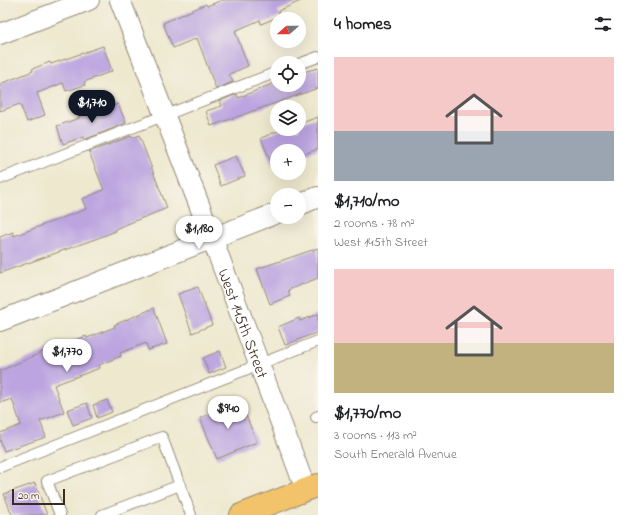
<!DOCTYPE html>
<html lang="en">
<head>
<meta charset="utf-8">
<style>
  :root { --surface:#fff; --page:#f2f2f2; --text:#202124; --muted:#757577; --accent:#111827 }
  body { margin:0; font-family:"Indie Flower",sans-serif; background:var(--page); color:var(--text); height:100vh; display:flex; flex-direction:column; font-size:15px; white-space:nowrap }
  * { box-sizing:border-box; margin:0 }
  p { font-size:13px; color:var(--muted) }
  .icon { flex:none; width:22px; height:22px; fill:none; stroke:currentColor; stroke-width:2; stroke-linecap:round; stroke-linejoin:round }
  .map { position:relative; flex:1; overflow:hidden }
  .panel { display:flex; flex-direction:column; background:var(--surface); width:312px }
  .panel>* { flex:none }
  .needle { width:26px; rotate:249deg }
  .fabs { position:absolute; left:270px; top:12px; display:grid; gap:8px }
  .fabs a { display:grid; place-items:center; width:36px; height:36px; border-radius:50%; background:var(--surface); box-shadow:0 4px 16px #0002; font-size:20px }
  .scale { position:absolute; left:12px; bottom:10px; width:53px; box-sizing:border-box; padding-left:4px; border:2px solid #3b2a1e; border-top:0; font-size:11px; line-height:14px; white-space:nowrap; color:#3b2a1e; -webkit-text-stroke:3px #f7f3e8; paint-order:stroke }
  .price { position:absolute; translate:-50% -34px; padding:0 9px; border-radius:14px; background:#fff; color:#222; font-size:13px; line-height:26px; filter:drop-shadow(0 1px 2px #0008) }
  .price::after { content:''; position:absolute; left:50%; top:24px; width:12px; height:9px; margin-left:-6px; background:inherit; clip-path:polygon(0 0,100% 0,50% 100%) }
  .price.on { background:var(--accent); color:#fff }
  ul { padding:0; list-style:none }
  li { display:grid; align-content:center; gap:8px; height:212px; padding:0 16px }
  li span { display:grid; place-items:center; height:124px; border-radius:0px; color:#555 }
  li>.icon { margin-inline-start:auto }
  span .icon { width:72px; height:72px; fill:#fffc; stroke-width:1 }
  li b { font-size:17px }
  h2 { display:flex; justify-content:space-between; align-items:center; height:48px; padding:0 16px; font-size:17px }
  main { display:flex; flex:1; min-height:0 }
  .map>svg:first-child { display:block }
  .building { fill:#bca4e0 }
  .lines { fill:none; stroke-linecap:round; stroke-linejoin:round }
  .service-casing { stroke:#948976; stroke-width:12 }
  .minor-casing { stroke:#948976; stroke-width:22 }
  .primary-casing { stroke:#948976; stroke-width:24 }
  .service { stroke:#fff; stroke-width:10 }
  .minor { stroke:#fff; stroke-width:20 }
  .primary { stroke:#f2c36a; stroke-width:22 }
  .labels { text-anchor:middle; stroke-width:3; stroke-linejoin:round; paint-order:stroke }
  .street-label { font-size:16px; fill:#3b2a1e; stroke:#f7f3e8 }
</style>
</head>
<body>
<main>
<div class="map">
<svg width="318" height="515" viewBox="0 0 318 515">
  <rect width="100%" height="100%" fill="#f7f3e8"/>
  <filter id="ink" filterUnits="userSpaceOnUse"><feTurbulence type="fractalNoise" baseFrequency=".025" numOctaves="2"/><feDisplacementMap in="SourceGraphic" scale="8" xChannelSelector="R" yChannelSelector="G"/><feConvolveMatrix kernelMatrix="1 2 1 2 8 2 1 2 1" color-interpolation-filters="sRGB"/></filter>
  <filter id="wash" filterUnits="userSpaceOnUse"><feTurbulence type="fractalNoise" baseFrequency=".012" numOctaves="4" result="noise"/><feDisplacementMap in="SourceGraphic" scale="16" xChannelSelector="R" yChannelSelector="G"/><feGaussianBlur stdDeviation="0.9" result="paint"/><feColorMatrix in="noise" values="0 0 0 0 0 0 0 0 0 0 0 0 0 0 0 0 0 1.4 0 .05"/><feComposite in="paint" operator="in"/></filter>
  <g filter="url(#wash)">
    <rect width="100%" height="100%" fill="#eee8ce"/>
    <g id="blocks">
      <g class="building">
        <polygon points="222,0 303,0 278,11 280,16 261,24 260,20 235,31 248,66 229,74 233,82 216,89 197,38 173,48 163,23 206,4 207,6"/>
        <polygon points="103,46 112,71 84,82 85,85 66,91 63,83 37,93 45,115 27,122 20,104 0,111 0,84 33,71 32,69 50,62 51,64"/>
        <polygon points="318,68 318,88 211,126 206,111 222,106 220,101 237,94 238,98 277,82 277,85 299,85 299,73"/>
        <polygon points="118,104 126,123 84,140 83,137 63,144 57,126 79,118 79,116 94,110 95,113"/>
        <polygon points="318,117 318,149 299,156 299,151 277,151 277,163 272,165 261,138 280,130 299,129 299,124"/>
        <polygon points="139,135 167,208 115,229 116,231 98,238 0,273 0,237 13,232 14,236 86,209 82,199 104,190 89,152 131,136 132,138"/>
        <polygon points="236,156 245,176 221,186 213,165"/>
        <polygon points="318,248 318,278 288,290 290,296 270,304 257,269"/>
        <polygon points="198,287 212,325 192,333 178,294"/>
        <polygon points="154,308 167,344 148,350 146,343 120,353 121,356 99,365 100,368 54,385 64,412 40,421 46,437 4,451 0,440 0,433 21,425 12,399 0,403 0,371 63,343 64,345 86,336 87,338 115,327 114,325"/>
        <polygon points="318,314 318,332 285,345 278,327 299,318 300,321"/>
        <polygon points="220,351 226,367 209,374 203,358"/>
        <polygon points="107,400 112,412 97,418 93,405"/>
        <polygon points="240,401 257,442 217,459 200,418"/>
        <polygon points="87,403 92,418 73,425 67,410"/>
        <polygon points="35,483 47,515 12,515 4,494"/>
      </g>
    </g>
  </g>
  <g filter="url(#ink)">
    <use href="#blocks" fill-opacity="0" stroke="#948976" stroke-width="1"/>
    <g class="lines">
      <defs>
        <g id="service">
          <polyline points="299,64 318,57"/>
          <polyline points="0,179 277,72"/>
          <polyline points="316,417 318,416"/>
          <polyline points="0,467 318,341"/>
          <polyline points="60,515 47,481 162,437 191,515"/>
          <polyline points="102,515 180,485"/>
        </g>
        <g id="minor">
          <path id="s1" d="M120 0 212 238 306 490"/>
          <polyline points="0,34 89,0"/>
          <polyline points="299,205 318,197"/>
          <polyline points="0,321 277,213"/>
        </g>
        <polyline id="primary" points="241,515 318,485"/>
      </defs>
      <use href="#service" class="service-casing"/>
      <use href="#minor" class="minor-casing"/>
      <use href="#primary" class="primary-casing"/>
      <use href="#service" class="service"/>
      <use href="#minor" class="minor"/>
      <use href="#primary" class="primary"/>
    </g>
  </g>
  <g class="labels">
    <g class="street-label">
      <text dy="6" stroke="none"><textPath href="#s1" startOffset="346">West 145th Street</textPath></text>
    </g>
  </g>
</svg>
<div class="fabs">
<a><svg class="needle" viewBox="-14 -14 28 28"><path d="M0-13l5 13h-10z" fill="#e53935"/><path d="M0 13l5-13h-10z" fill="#757577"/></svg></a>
<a><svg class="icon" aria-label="locate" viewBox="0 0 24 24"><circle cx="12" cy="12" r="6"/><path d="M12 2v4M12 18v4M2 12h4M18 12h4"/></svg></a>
<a><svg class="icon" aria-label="layers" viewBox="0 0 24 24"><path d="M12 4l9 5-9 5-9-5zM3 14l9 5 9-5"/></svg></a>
<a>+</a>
<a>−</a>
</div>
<div class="scale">20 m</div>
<b class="price on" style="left:92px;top:124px">$1,710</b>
<b class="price" style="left:199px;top:250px">$1,180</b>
<b class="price" style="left:67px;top:373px">$1,770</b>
<b class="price" style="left:228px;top:430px">$940</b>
</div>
<section class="panel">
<h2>4 homes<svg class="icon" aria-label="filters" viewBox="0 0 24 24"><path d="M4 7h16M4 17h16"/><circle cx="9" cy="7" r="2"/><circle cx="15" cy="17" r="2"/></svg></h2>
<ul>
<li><span style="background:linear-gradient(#f6c9c9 60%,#9aa5b1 0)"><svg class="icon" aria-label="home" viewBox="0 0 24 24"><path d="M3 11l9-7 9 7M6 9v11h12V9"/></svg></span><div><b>$1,710/mo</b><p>2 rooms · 78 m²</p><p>West 145th Street</p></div></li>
<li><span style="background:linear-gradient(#f6c9c9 60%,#c2b280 0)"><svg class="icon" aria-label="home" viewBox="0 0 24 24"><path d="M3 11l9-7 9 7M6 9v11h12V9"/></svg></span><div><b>$1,770/mo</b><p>3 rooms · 113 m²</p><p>South Emerald Avenue</p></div></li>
</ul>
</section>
</main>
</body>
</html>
